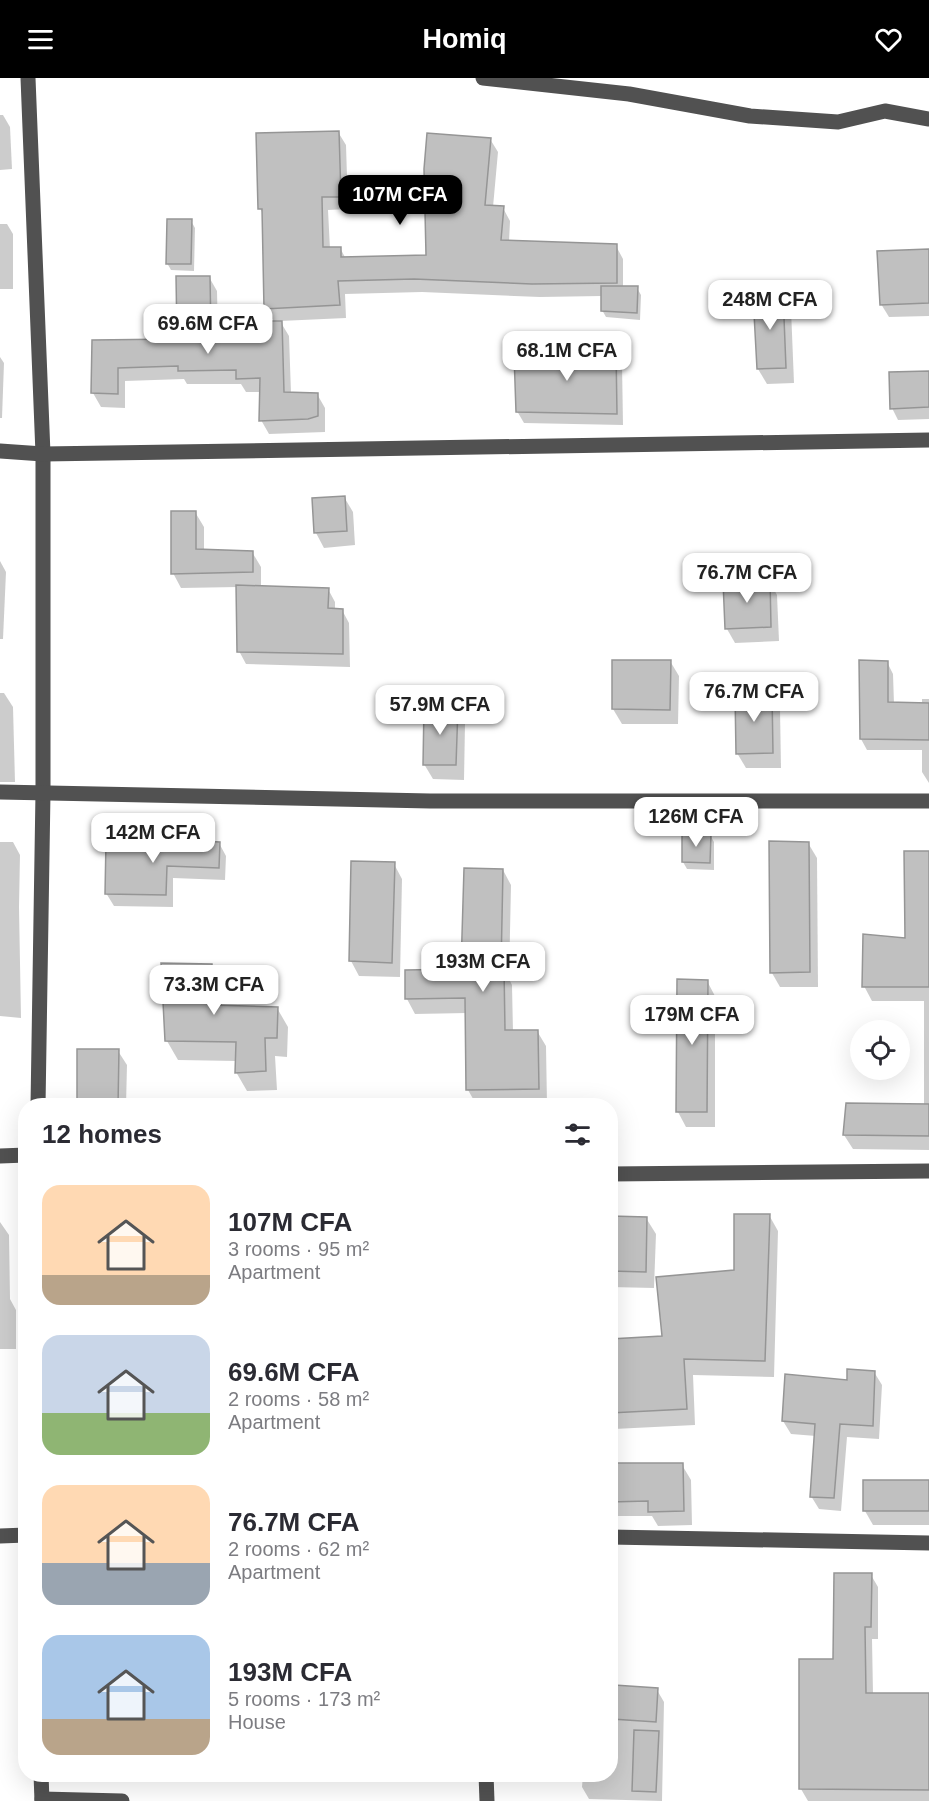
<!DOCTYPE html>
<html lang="en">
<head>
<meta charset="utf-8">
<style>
  :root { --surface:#fff; --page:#f7f7f7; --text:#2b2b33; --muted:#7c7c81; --accent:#000 }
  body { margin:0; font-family:Helvetica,sans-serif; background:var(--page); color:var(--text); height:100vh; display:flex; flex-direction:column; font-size:22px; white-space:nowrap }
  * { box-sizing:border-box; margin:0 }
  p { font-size:20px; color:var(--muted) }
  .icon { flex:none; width:33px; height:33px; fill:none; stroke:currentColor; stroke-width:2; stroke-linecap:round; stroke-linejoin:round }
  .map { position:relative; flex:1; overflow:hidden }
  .details { position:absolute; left:18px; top:1020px; width:600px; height:684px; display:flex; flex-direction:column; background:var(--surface); border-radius:24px; box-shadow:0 6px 24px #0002 }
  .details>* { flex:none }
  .controls { position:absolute; left:850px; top:942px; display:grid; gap:12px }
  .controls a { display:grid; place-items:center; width:60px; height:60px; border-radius:50%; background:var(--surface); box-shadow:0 6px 24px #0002; font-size:30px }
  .price { position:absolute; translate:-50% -51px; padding:0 14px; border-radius:12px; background:#fff; color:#222; font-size:20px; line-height:39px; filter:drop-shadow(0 2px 3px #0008) }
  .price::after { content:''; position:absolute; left:50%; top:36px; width:18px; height:14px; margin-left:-9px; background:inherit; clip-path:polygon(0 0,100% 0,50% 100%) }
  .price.active { background:var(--accent); color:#fff }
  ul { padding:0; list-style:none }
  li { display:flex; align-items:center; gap:18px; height:150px; padding:0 24px }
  li span { display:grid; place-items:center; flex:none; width:168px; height:120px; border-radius:18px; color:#555 }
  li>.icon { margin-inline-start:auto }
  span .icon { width:72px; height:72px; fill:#fffc; stroke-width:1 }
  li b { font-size:26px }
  h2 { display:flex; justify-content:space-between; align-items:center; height:72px; padding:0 24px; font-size:26px }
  header { display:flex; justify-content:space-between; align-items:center; height:78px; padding:0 24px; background:var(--accent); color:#fff; font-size:27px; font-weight:600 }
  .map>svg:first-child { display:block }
  .shadow { fill:#0003 }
  .building { fill:#c0c0c0; stroke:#959595; stroke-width:1.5 }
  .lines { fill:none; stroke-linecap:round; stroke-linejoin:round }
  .minor { stroke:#515151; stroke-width:15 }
</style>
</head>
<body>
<header><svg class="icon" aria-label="menu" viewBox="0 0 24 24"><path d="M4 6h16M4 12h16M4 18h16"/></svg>Homiq<svg class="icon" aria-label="heart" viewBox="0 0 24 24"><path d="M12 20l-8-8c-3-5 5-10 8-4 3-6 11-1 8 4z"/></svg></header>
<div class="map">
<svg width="929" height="1723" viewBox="0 0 929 1723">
  <rect width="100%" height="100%" fill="#fff"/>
  <g class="shadow">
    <polygon points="0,37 3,37 10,49 12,91 0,92"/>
    <polygon points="338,54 346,67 348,131 328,132 330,171 340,170 346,181 428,178 490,61 498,74 493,129 503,130 510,143 509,164 616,168 623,181 623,210 637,210 641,217 640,242 606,239 602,232 602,218 540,219 422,214 345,216 346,240 280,243 289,258 291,315 317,316 325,330 325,354 269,356 261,342 261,314 246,314 241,306 187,306 184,301 125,303 125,330 101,329 93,315 94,263 179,263 209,199 217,213 218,257 262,256 274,244 266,230 264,138 260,130"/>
    <polygon points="191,143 195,150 194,193 171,192 167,185"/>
    <polygon points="0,146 7,146 13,156 13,211 0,211"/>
    <polygon points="929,172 929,238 889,239 881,226"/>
    <polygon points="782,217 791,231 794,305 767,306 758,291"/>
    <polygon points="616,274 622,285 623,347 524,345 517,333"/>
    <polygon points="0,279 4,285 2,340 0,340"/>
    <polygon points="929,294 929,341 898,342 892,330"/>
    <polygon points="344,419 353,434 355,467 324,470 316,455"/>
    <polygon points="195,434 204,449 204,473 252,474 261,489 261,509 328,511 335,524 335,532 342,532 349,545 350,589 246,586 239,573 238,509 181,510 173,495"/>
    <polygon points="0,483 6,494 3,561 0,561"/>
    <polygon points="769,502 777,517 779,563 735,565 727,551"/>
    <polygon points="613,583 670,583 679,598 678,646 622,646 613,631"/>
    <polygon points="860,584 887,584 893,596 894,626 922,626 922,621 929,621 929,705 922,694 922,672 867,672 861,661"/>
    <polygon points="0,615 4,615 13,629 15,704 0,704"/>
    <polygon points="771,617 780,631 781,690 746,690 737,675"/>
    <polygon points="457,631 465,646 464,702 433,701 424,686"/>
    <polygon points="710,757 714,764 714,792 687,791 683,784"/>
    <polygon points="0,764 13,764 20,777 19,829 21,940 0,938"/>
    <polygon points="107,765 219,765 226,778 225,802 173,800 173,829 114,828 106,815"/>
    <polygon points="808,765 817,780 818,909 780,909 772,895"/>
    <polygon points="929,775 929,1072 853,1071 844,1057 924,1027 924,923 872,923 864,908 906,862"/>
    <polygon points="394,786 402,801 400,899 359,898 351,883"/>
    <polygon points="503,792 511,807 509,901 512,907 513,954 537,953 546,968 547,1026 476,1026 468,1012 467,935 415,936 407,921 462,892"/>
    <polygon points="211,887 222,906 222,929 277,930 288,949 287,979 275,978 277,1012 247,1013 236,994 237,983 178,982 167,963"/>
    <polygon points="678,903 707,903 715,918 715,1049 686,1049 678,1034"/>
    <polygon points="118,973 127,987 126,1028 78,1028"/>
    <polygon points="769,1137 778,1153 774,1299 693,1297 695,1347 614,1351 610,1346 610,1263 664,1260 736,1193"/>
    <polygon points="646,1140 656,1156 654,1210 610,1209 610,1141"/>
    <polygon points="0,1144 9,1157 10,1221 16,1232 16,1271 0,1271"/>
    <polygon points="874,1294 882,1307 879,1361 847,1359 841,1433 819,1431 811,1418 816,1358 791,1356 783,1343 848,1303"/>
    <polygon points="610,1387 682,1387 691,1402 692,1447 658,1448 652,1438 615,1438 610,1431"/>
    <polygon points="929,1403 929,1447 873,1447 865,1433"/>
    <polygon points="871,1497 878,1509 878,1561 872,1561 873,1616 929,1617 929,1723 808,1723 801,1711 800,1582 834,1582"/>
    <polygon points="610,1609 657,1612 664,1624 662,1723 589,1721 582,1709 583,1696 610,1696"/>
  </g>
  <g class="building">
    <polygon points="339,53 341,119 322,119 323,169 341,169 341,179 426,177 424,91 427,55 491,60 485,127 504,128 501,162 617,166 617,205 532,206 414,201 338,203 340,227 264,231 262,131 258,131 256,55"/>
    <polygon points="167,141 192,141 191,186 166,186"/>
    <polygon points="929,171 929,225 880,227 877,173"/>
    <polygon points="176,198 210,198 211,255 260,255 261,243 282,243 284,314 318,315 318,338 308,341 259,343 260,300 236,301 236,292 178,293 178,288 118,290 118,316 91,315 92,262 177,261"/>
    <polygon points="601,208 638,208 637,235 601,233"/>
    <polygon points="783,215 786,290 757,291 753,217"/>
    <polygon points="616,272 617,336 516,334 514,276"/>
    <polygon points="929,293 929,329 890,331 889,294"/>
    <polygon points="345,418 347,453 314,455 312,420"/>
    <polygon points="171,433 196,433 196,471 253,473 253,494 171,496"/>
    <polygon points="770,501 771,549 725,551 723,503"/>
    <polygon points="236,507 329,510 328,530 343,531 343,576 237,574"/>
    <polygon points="612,582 671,582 670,632 612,631"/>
    <polygon points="859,582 888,583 888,624 929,625 929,662 860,661"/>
    <polygon points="735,615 772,615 773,675 736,676"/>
    <polygon points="424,628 458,629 456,687 423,687"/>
    <polygon points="682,755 711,756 710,785 682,784"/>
    <polygon points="180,762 220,764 219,790 167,788 166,817 105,816 106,763"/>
    <polygon points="769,763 809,764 810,894 770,895"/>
    <polygon points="904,773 929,773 929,909 862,909 863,856 905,860"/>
    <polygon points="351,783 395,784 392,885 349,883"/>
    <polygon points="464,790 503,791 501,890 504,890 505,952 538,952 539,1011 466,1012 465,920 405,921 405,892 461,891"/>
    <polygon points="161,885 212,886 212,927 278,929 277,960 265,960 266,993 235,995 236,964 165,963"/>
    <polygon points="677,901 708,902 707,1034 676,1034"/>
    <polygon points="77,971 119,971 118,1028 77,1028"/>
    <polygon points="846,1025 929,1026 929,1058 843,1057"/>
    <polygon points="734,1136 770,1136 765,1283 684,1281 687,1331 610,1335 610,1261 662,1258 656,1199 734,1192"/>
    <polygon points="610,1138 647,1139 646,1194 610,1193"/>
    <polygon points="847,1291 875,1293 873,1348 840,1346 834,1420 810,1419 815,1346 782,1343 785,1296 847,1302"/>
    <polygon points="610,1385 683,1385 684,1433 648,1434 648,1423 610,1424"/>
    <rect x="863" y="1402" width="66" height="31"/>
    <polygon points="834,1495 872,1495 871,1549 865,1549 866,1615 929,1615 929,1712 799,1711 799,1581 833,1581"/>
    <polygon points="614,1607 658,1610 656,1644 612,1641"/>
    <polygon points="634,1652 659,1653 656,1714 632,1713"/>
  </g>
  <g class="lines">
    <g class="minor">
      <polyline points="28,0 43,376 43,714 38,1028"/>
      <polyline points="483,0 629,16 750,38 838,44 885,33 929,41"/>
      <polyline points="0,373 43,376 929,362"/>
      <polyline points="0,714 430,723 929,723"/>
      <polyline points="0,1078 26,1077"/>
      <polyline points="610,1096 929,1093"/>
      <polyline points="0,1458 26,1457"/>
      <polyline points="610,1459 929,1465"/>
      <polyline points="41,1696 42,1723"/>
      <polyline points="486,1696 487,1723"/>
      <polyline points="42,1721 122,1723"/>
    </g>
  </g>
</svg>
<div class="controls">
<a><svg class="icon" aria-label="locate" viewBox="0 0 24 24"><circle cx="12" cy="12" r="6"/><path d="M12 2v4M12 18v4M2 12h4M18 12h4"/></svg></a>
</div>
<b class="price active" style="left:400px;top:148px">107M CFA</b>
<b class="price" style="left:770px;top:253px">248M CFA</b>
<b class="price" style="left:208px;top:277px">69.6M CFA</b>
<b class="price" style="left:567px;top:304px">68.1M CFA</b>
<b class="price" style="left:747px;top:526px">76.7M CFA</b>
<b class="price" style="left:754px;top:645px">76.7M CFA</b>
<b class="price" style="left:440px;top:658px">57.9M CFA</b>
<b class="price" style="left:696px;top:770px">126M CFA</b>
<b class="price" style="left:153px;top:786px">142M CFA</b>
<b class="price" style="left:483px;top:915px">193M CFA</b>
<b class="price" style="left:214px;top:938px">73.3M CFA</b>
<b class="price" style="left:692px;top:968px">179M CFA</b>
<section class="details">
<h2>12 homes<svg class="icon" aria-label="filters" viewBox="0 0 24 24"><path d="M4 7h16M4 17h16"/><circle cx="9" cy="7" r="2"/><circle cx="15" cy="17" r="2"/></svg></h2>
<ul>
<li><span style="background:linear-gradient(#ffd9b3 75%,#b9a48a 0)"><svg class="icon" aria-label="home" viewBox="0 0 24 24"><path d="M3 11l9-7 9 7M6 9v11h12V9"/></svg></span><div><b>107M CFA</b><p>3 rooms · 95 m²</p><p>Apartment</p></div></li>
<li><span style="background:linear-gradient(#c9d6e8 65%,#8fb573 0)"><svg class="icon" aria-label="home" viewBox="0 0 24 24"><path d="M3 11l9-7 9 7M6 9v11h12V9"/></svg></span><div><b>69.6M CFA</b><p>2 rooms · 58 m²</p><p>Apartment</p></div></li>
<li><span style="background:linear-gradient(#ffd9b3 65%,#9aa5b1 0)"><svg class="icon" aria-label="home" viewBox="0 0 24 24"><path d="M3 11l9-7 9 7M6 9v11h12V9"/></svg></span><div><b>76.7M CFA</b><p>2 rooms · 62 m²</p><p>Apartment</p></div></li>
<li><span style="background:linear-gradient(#a9c7e8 70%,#b9a48a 0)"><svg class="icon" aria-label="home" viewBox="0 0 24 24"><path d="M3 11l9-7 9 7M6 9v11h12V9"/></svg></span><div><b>193M CFA</b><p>5 rooms · 173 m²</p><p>House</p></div></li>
</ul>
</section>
</div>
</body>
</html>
